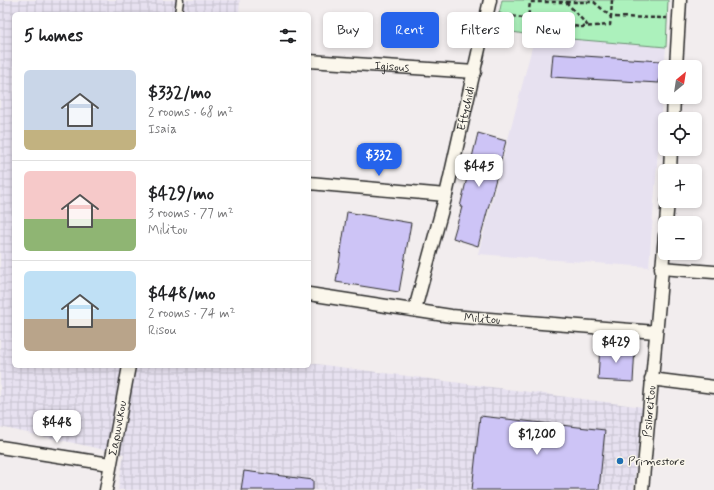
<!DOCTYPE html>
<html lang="en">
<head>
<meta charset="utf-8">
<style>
  :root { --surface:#fff; --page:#f2f2f2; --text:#202124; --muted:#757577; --line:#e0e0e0; --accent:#2563eb }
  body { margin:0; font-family:Mynerve,sans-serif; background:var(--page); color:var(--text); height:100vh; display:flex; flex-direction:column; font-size:15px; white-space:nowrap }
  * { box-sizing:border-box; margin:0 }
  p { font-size:13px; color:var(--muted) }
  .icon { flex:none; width:22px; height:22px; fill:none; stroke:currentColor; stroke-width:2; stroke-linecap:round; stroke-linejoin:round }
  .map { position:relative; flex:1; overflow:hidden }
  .drawer { position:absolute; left:12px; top:12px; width:299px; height:356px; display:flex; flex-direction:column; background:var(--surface); border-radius:6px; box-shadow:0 2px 6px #0003 }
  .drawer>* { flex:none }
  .hud { position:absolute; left:323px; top:12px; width:331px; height:36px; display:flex; gap:8px }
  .needle { width:26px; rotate:30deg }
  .controls { position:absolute; left:658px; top:60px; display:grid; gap:8px }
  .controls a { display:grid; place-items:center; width:44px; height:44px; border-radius:6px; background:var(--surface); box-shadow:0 2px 6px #0003; font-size:20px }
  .price { position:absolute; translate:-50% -34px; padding:0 9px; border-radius:8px; background:#fff; color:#222; font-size:13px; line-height:26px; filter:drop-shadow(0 1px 2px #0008) }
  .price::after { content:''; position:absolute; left:50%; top:24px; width:12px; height:9px; margin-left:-6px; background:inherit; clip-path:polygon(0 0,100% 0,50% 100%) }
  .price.selected { background:var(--accent); color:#fff }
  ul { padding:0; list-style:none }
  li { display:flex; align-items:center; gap:12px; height:100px; padding:0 12px }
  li+li { border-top:1px solid var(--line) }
  li span { display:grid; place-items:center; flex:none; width:112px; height:80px; border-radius:6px; color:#555 }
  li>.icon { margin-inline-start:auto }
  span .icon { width:48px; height:48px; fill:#fffc; stroke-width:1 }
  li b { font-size:17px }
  h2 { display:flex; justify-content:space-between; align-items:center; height:48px; padding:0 12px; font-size:17px }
  .chip { padding:0 14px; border-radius:6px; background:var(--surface); box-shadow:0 2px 6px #0003; font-size:14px; line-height:36px }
  .chip.selected { background:var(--accent); color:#fff }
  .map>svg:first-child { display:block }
  .built { fill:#e7e1f0 }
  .industrial { fill:url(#industrial-grid) }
  .green { fill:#acf1bc; stroke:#6c8e74 }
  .building { fill:#cdc4f6; stroke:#2b2b2b }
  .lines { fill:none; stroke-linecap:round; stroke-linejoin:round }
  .service-casing { stroke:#2b2b2b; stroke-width:9 }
  .minor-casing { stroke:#2b2b2b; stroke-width:15 }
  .path { stroke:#2b2b2b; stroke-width:2.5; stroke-dasharray:4 3; stroke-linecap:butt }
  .service { stroke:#fbf7ec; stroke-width:6 }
  .minor { stroke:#fbf7ec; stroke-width:12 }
  .poi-dot { fill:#1f6fb2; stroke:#fbf7ec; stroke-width:1.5 }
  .labels { text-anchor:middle; stroke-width:3; stroke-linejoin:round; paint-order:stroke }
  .street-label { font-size:12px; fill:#2b2b2b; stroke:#fbf7ec }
  .poi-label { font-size:12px; fill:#2b2b2b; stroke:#fbf7ec; text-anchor:start }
</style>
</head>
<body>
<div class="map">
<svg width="714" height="490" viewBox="0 0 714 490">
  <defs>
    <pattern id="industrial-grid" width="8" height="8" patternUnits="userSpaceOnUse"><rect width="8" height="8" fill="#e7e1f0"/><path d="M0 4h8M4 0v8" fill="none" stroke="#c6c1ce"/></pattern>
  </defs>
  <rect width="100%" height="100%" fill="#f2edee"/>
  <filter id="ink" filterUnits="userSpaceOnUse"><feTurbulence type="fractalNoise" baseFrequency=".025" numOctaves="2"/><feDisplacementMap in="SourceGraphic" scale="8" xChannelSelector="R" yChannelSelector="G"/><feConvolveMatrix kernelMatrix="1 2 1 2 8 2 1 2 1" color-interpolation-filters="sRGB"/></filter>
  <g filter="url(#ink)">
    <polygon class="built" points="535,36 666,47 649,267 478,254"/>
    <polygon class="industrial" points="0,0 240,0 239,14 14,14 14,366 309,366 309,363 643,407 633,490 118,490 124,454 0,427"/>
    <polygon class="green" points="502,0 668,0 666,47 535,36 496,29"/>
    <g class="building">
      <polygon points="553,54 661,61 659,83 551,77"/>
      <polygon points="478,133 506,141 478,246 453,238 462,207 460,207 465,186"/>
      <polygon points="347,212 411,223 399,292 336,282"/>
      <polygon points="600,345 635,347 633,382 598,380"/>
      <polygon points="480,416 605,430 599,490 472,490"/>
      <polygon points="244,471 313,480 313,490 241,490"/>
    </g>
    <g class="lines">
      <defs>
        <polyline id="service" points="178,14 180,0"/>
        <g id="minor">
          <path id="s1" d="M309 61 475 72"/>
          <polyline points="676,67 680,0"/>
          <polyline points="673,119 674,97"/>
          <polyline points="670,171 671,149"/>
          <polyline points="309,183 446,195"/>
          <polyline points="666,223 668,201"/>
          <polyline points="661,268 714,272"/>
          <path id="s2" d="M309 294 451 316 656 332"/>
          <path id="s3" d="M415 309 446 195 490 0"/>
          <polyline points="651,379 714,387"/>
          <polyline points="0,447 110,464"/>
          <path id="s4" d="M106 490 129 366"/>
          <path id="s5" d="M642 490 665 236"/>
        </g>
      </defs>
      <use href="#service" class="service-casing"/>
      <use href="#minor" class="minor-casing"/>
      <g class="path">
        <polyline points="612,0 611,17 667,18"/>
        <polyline points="566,2 588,26"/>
        <polyline points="498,14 580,27 610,25 611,17 594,2 530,2 528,19"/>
      </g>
      <use href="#service" class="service"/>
      <use href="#minor" class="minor"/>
    </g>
  </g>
  <circle class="poi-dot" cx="620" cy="461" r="4"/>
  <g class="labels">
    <g class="street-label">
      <text dy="4" stroke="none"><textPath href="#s1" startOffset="83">Igisous</textPath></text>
      <text dy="4" stroke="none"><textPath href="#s3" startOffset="207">Eftychidi</textPath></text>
      <text dy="4" stroke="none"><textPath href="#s2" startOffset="175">Militou</textPath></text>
      <text dy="4" stroke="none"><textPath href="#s5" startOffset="79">Psiloreitou</textPath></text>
      <text dy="4" stroke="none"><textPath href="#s4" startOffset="63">Σαρωνικου</textPath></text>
    </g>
    <g class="poi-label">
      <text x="628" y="465">Primestore</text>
    </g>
  </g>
</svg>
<div class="controls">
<a><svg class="needle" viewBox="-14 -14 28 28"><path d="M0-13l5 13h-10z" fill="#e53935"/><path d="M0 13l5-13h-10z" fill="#757577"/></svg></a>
<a><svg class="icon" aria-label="locate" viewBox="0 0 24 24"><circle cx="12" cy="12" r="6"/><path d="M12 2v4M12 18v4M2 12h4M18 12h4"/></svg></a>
<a>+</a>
<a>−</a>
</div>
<b class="price selected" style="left:379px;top:177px">$332</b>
<b class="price" style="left:479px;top:188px">$445</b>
<b class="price" style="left:616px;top:364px">$429</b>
<b class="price" style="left:57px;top:444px">$448</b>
<b class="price" style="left:537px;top:456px">$1,200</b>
<div class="hud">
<a class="chip">Buy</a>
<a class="chip selected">Rent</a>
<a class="chip">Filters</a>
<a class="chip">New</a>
</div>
<section class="drawer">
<h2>5 homes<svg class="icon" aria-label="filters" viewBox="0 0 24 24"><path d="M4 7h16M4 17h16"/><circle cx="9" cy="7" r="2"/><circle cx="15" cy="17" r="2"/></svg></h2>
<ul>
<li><span style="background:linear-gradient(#c9d6e8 75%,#c2b280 0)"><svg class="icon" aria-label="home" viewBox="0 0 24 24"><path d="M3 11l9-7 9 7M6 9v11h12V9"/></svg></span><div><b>$332/mo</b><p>2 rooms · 68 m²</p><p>Isaia</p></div></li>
<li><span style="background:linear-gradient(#f6c9c9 60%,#8fb573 0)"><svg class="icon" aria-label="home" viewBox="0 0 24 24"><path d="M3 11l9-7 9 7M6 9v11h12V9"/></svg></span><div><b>$429/mo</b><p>3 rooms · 77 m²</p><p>Militou</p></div></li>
<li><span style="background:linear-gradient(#bfe0f5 60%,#b9a48a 0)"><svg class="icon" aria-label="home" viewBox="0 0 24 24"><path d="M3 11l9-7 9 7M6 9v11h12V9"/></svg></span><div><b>$448/mo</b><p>2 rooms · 74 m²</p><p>Risou</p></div></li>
</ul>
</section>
</div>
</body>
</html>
